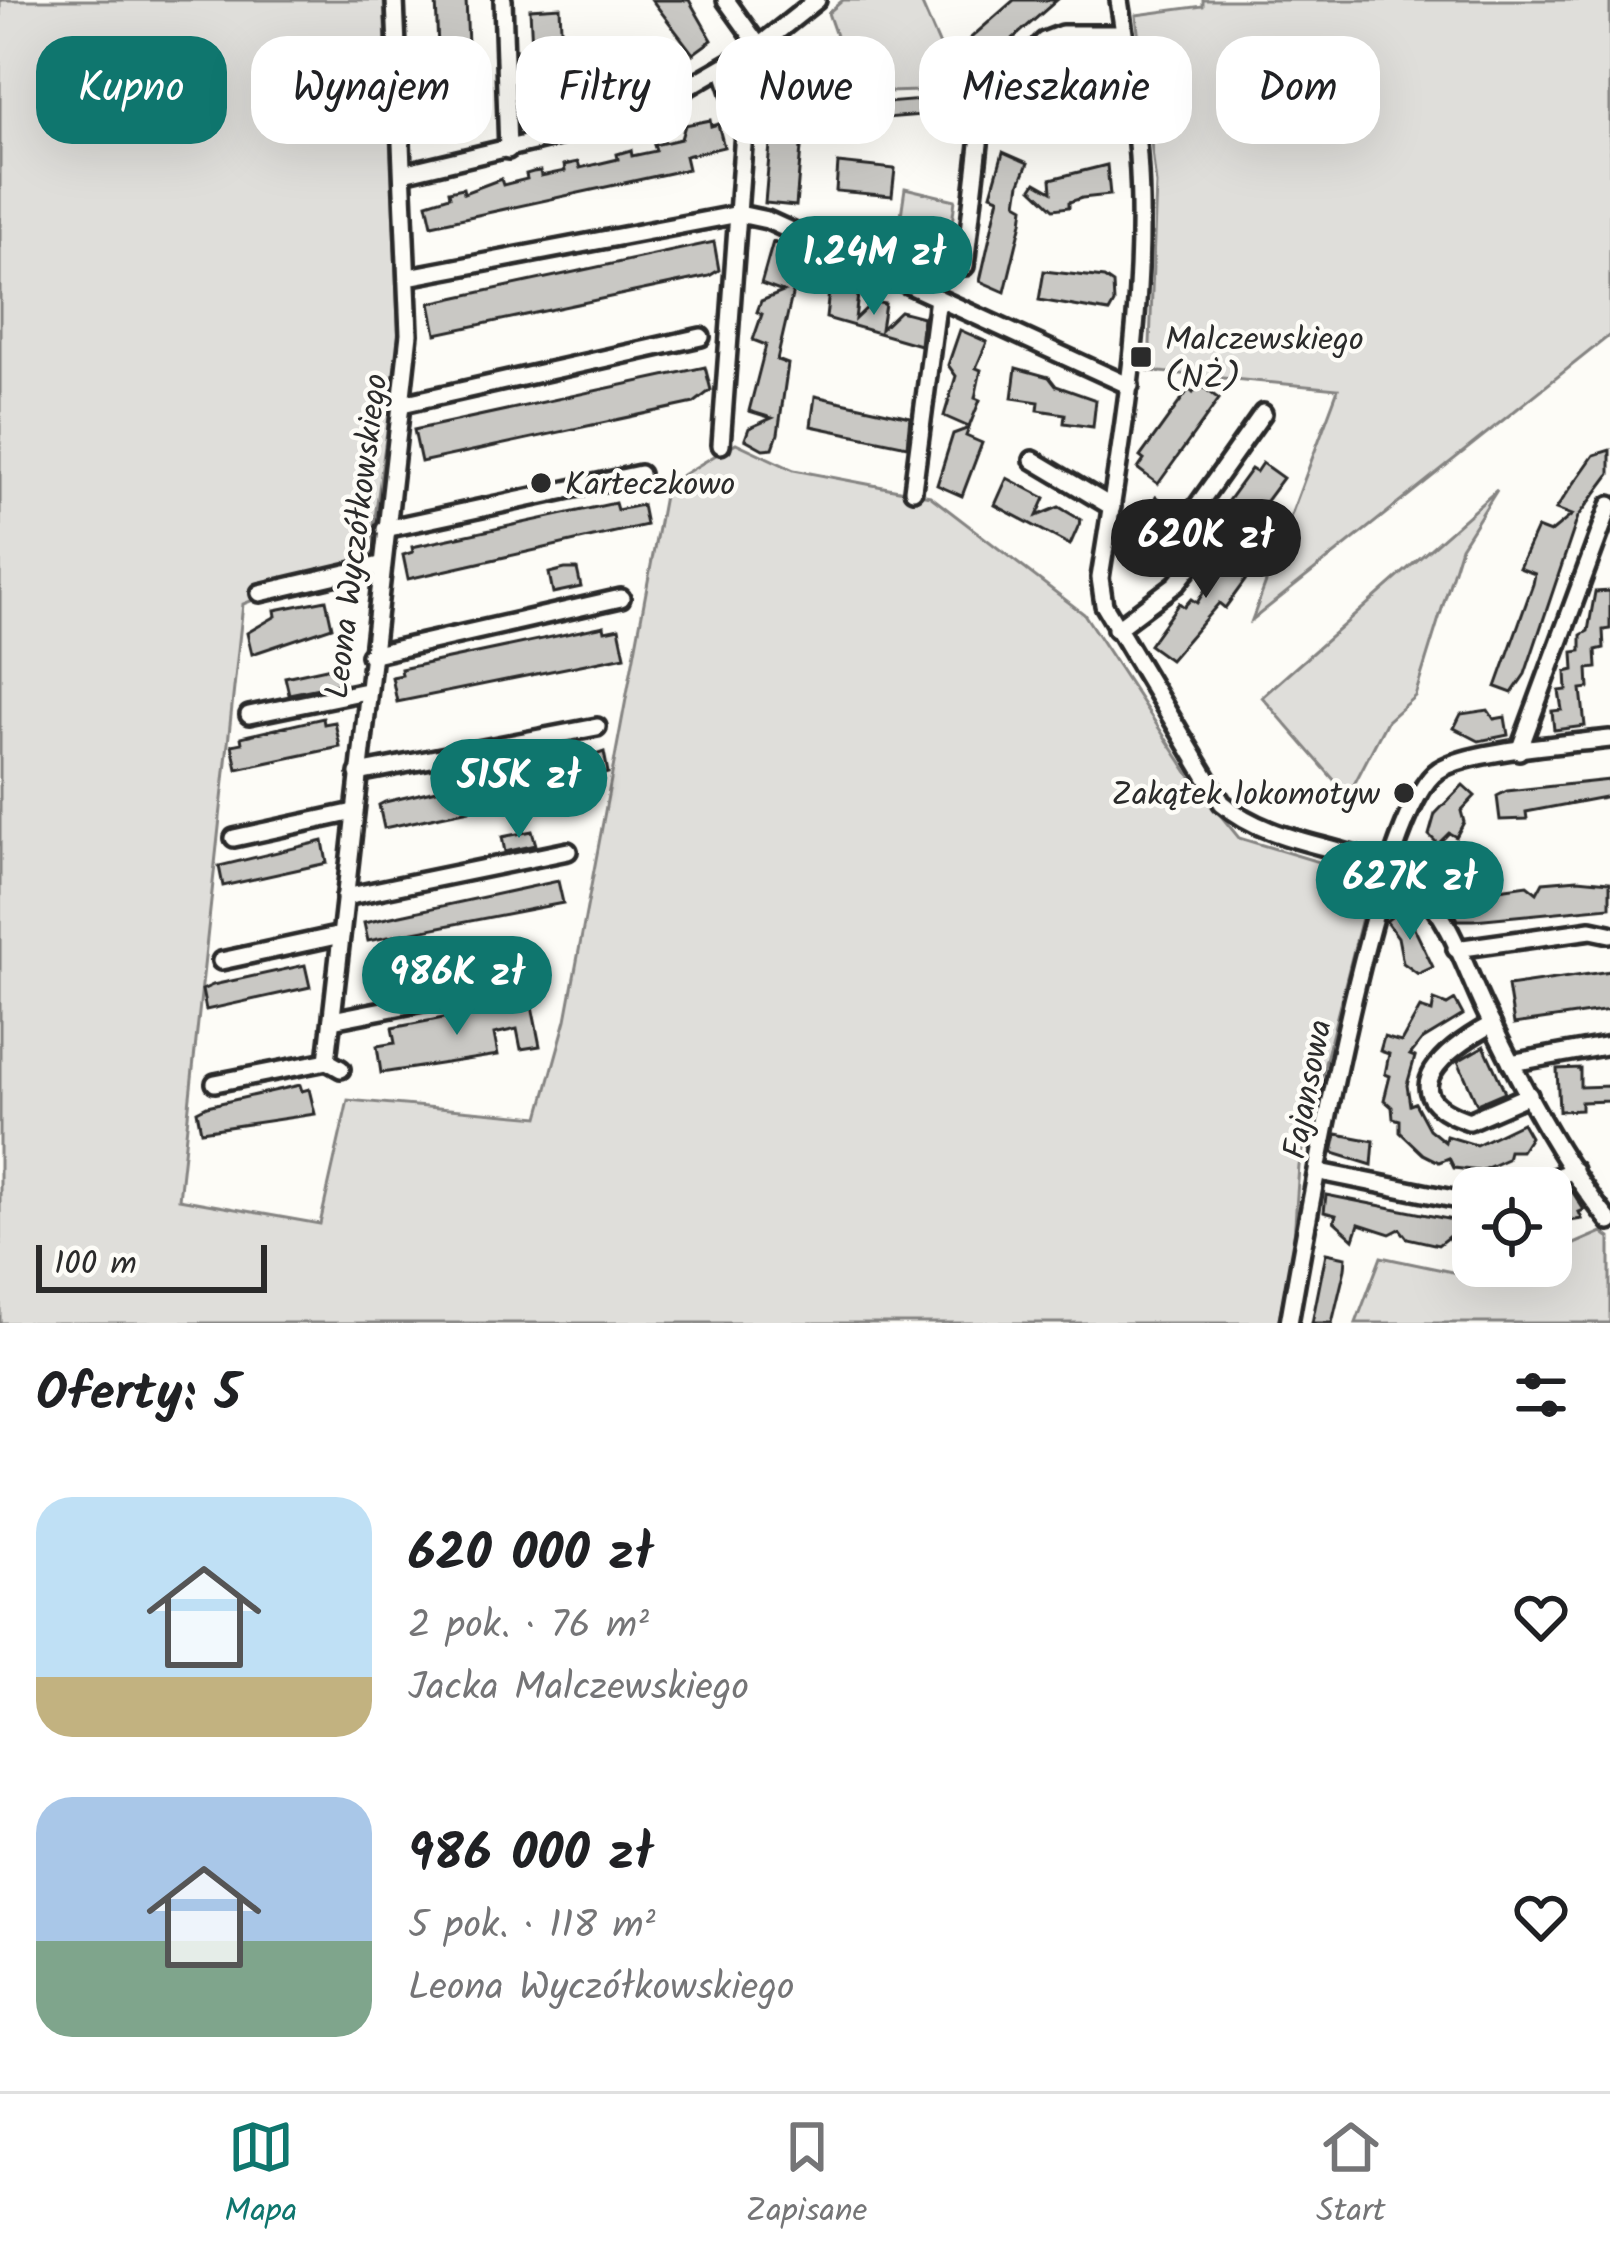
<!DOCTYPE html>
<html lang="pl">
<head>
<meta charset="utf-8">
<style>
  :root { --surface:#fff; --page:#f2f2f2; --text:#202124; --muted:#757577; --line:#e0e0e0; --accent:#0f766e }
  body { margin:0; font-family:Kalam,sans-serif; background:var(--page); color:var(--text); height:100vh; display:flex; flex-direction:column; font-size:45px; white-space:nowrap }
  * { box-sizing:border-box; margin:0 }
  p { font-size:39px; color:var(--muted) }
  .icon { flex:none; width:66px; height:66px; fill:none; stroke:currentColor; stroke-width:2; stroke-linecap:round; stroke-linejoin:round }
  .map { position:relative; height:1323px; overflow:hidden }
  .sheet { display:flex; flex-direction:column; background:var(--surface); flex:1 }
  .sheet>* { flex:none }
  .hud { position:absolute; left:36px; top:36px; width:1539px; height:108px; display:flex; gap:24px }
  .buttons { position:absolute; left:1452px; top:1167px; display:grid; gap:24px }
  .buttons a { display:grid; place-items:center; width:120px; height:120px; border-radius:24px; background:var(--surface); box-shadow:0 12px 48px #0002; font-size:60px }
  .scale { position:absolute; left:36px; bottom:30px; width:231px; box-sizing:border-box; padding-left:12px; border:6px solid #2b2b2b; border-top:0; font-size:33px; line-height:42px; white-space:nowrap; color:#2b2b2b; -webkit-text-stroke:9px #fdfcf7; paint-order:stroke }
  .price { position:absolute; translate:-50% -102px; padding:0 27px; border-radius:42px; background:var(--accent); color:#fff; font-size:39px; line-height:78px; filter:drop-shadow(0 3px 6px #0008) }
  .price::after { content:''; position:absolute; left:50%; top:72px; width:36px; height:27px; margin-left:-18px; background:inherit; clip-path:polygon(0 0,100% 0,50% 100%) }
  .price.on { background:#222; color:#fff }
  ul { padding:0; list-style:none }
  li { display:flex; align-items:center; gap:36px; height:300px; padding:0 36px }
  li span { display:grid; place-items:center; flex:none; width:336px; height:240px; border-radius:36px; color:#555 }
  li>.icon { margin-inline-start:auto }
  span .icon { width:144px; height:144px; fill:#fffc; stroke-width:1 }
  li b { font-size:51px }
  h2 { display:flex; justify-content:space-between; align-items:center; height:144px; padding:0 36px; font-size:51px }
  .tag { padding:0 42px; border-radius:36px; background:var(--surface); box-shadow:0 12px 48px #0002; font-size:42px; line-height:108px }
  .tag.on { background:var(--accent); color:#fff }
  .dock { display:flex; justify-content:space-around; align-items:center; height:168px; border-top:3px solid var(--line); background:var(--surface); font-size:33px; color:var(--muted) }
  .dock a { display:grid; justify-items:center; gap:6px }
  .dock .on { color:var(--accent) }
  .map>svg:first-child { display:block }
  .green { fill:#dfdeda; stroke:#858482; stroke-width:3 }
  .building { fill:#c9c8c4; stroke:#2b2b2b; stroke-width:3 }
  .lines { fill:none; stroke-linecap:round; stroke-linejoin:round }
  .street-casing { stroke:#2b2b2b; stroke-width:24 }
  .street { stroke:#fdfcf7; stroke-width:15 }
  .poi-dot { fill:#2b2b2b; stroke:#fdfcf7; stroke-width:4.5 }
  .labels { text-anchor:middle; stroke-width:9; stroke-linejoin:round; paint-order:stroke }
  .poi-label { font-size:33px; fill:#2b2b2b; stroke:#fdfcf7; text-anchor:start }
  .street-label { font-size:33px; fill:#2b2b2b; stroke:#fdfcf7 }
</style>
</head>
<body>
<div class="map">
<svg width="1610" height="1323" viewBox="0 0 1610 1323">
  <rect width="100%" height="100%" fill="#fdfcf7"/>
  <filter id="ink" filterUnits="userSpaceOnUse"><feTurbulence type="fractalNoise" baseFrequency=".00833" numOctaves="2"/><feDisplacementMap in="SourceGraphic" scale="24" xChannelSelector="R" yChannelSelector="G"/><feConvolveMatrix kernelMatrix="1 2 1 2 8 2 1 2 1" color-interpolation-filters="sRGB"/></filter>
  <g filter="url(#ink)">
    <g class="green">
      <polygon points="0,0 384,0 399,344 370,554 243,604 179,1199 320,1224 348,1100 539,1117 566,1020 666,485 736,443 794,470 930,496 1084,614 1199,789 1239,838 1372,878 1299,1166 1293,1253 1278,1323 0,1323"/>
      <polygon points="843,0 920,0 947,62 919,91 856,93 828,13"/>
      <polygon points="1203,0 1610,0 1610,335 1252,620 1338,389 1149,371 1156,184 1136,15 1203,6"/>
      <polygon points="905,188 955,200 947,263 895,256"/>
      <polygon points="1497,490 1461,547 1415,696 1387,721 1348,796 1262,697"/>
      <polygon points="1602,1232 1610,1238 1610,1323 1356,1323 1381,1257 1490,1280 1524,1266 1551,1266 1551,1254"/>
    </g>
    <g class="building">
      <polygon points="436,0 466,0 472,133 447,134 446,121 441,121"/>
      <polygon points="652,0 689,0 712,40 693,54"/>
      <polygon points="1014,0 1057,0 975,72 957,50"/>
      <polygon points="560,7 565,116 541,117 541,104 535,105 530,9"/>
      <polygon points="820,45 836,67 767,113 758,102 764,96 759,90"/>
      <polygon points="1059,58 1077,79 1013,133 995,112"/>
      <polygon points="934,99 936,114 886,118 885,103"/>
      <polygon points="710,120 711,126 718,124 724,147 685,156 688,169 432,225 427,203 450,196 449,191 463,188 464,193 501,179 503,185 527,179 526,174 533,172 540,171 541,176 565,171 564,165 578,162 580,168 618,159 617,154 631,150 632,156 656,151 654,145 681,139 685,125"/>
      <polygon points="771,133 802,136 796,206 765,203"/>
      <polygon points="1003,152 1028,163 1020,183 1017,203 1024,207 1022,222 1005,292 980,281 999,197 991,194"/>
      <polygon points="838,163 895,169 892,196 836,191"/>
      <polygon points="1107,165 1110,195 1082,198 1069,202 1069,207 1054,209 1032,188 1036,182 1052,191 1051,179"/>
      <polygon points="714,242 719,270 709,276 436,334 430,303"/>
      <polygon points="773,242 802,252 777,360 788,364 778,434 773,448 763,449 745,439 749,428 772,418 749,411 766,345 753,340 762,314 757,312 761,301 783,292 761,284"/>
      <polygon points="1044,271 1104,278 1113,284 1114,303 1109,312 1039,300"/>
      <polygon points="829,291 858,295 855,319 873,302 885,304 881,329 900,311 923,317 920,345 826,318"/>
      <polygon points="960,330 987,342 976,368 981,370 975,398 980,400 969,427 944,416 956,376 948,365"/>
      <polygon points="705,367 711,390 694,403 421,462 414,430"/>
      <polygon points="1016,368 1049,377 1056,386 1096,400 1093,427 1064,423 1065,414 1038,410 1039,402 1012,398"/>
      <polygon points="1199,384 1219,399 1158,484 1138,469 1144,460 1140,457 1189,389 1193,393"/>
      <polygon points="815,396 910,417 907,446 811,426"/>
      <polygon points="969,428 966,436 982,443 962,496 937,485 953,434"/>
      <polygon points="1610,450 1610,474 1578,517 1525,674 1512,693 1496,687 1533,584 1535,574 1519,568 1537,528 1550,533 1572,515 1556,509 1594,455"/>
      <polygon points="1262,463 1283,478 1245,529 1225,514 1232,505 1227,502 1251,469 1256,472"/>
      <polygon points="1007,478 1045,498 1037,516 1059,507 1081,520 1070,545 995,505"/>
      <polygon points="1156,497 1181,516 1149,570 1129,555 1135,547 1134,533"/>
      <polygon points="615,503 617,510 642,505 646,525 408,579 403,555 413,552 412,547"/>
      <polygon points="1242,542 1262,557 1225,608 1219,603 1170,660 1149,645 1179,603 1184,607 1191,599 1197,603 1231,547 1235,551"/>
      <polygon points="565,569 577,569 581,587 553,593 549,573"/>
      <polygon points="1610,591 1610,629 1603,630 1604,648 1596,650 1597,668 1588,669 1589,688 1581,689 1585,726 1554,730 1552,711 1562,710 1559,691 1567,690 1566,672 1574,670 1573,652 1581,651 1581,635 1588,631 1595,592"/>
      <polygon points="326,600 332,627 252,654 247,633 276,616 275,610"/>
      <polygon points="604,626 605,631 619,628 625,656 397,702 392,677 402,675 401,669"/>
      <polygon points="340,665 344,683 289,694 285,677"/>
      <polygon points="1488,710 1494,719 1505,717 1508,735 1479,741 1454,728 1461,714"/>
      <polygon points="323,718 324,724 335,722 340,747 237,769 232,745 242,743 241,737"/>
      <polygon points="558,747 562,767 604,752 608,773 597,776 600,789 580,794 578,787 384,828 379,805 385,802 500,775 497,760 514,756 518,772 542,767 538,751"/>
      <polygon points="1610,780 1610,796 1526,812 1527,819 1500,820 1497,796 1507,791"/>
      <polygon points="1463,785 1475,796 1461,811 1464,822 1456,837 1449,833 1438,844 1429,835 1435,814"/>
      <polygon points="532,831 536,845 505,852 502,837"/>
      <polygon points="323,841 327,863 223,886 219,866"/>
      <polygon points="1578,879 1610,882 1610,907 1474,920 1458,920 1450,904 1471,901 1478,892 1527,885 1537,893 1543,882"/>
      <polygon points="558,881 563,903 368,941 364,923"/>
      <polygon points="1404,907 1433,967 1418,974 1403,963 1398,937 1386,921"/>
      <polygon points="305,965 310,987 206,1010 202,990 213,985"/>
      <polygon points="1610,971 1610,1010 1514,1024 1508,986"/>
      <polygon points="1434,1000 1447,1005 1455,1000 1463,1015 1422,1040 1410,1055 1415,1057 1407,1085 1410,1105 1415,1103 1429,1129 1445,1142 1446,1136 1476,1145 1522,1123 1530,1137 1521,1151 1509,1151 1507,1159 1480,1171 1454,1168 1449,1158 1439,1162 1423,1154 1400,1132 1400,1120 1393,1118 1392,1107 1384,1100 1390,1076 1385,1074 1389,1054 1380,1051 1384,1037 1401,1042 1420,1008 1432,1012"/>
      <polygon points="531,1001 540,1046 521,1049 517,1029 494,1034 498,1055 381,1073 377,1046 395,1043 392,1028"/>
      <polygon points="1484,1046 1505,1092 1477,1104 1458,1061"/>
      <polygon points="1580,1068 1580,1087 1610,1086 1610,1101 1581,1102 1581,1110 1559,1111 1557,1069"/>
      <polygon points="300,1085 302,1091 309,1089 315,1114 201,1131 197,1111 207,1106"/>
      <polygon points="1337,1134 1374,1141 1372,1165 1333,1153"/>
      <polygon points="1572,1191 1584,1210 1579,1212 1582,1219 1551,1224 1551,1198"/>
      <polygon points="1326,1195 1468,1223 1473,1243 1454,1248 1448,1237 1438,1245 1407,1238 1400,1229 1390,1234 1359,1224 1354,1239 1334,1221 1336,1215 1324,1212"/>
      <polygon points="1326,1253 1346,1257 1345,1269 1332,1323 1312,1323"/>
    </g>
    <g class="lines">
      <defs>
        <g id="street">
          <polyline points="503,0 508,150"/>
          <polyline points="726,0 759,46"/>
          <path d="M1119 0C1127 51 1134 104 1138 156 1148 297 1122 440 1100 578L1104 605 1222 803C1281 853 1368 841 1420 890 1451 919 1466 971 1485 1010 1520 1082 1559 1159 1610 1222"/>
          <polyline points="403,173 634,118 759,46 817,0"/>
          <polyline points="965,266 984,101 1044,41 1062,34 1124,34"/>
          <polyline points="408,277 739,214 767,220 1130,386"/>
          <polyline points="402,404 701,337"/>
          <polyline points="721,445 744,132 723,68"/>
          <polyline points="1033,460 1112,507"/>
          <polyline points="913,490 938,298"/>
          <polyline points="385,529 640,474"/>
          <polyline points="260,593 380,565"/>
          <polyline points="1116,629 1176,584 1220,528 1195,509 1263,413"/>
          <polyline points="370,655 621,598"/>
          <polyline points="249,715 366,691"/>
          <polyline points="1519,751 1610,505"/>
          <polyline points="358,773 597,727"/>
          <polyline points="234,838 354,812"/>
          <polyline points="345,897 568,851"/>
          <polyline points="1456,949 1591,930 1610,934"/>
          <polyline points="221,961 341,935"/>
          <polyline points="332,1020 540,979"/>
          <path d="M1492 1024C1450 1047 1385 1094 1469 1121L1529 1095"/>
          <polyline points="1511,1063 1610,1045"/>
          <polyline points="341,1069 327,1061 409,334 395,0"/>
          <polyline points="215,1083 327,1061"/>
          <polyline points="1320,1172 1473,1203"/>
          <polyline points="1528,1188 1574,1170"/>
          <path d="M1289 1323C1305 1233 1377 809 1439 770 1469 750 1570 744 1610 739"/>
        </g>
      </defs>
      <use href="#street" class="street-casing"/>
      <use href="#street" class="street"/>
    </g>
  </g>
  <g class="poi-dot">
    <rect x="1129" y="345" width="24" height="24" rx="6"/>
    <circle cx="541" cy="483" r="12"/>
    <circle cx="1404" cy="793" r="12"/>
  </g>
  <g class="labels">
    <g class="poi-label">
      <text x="1165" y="350">Malczewskiego<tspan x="1165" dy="38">(NŻ)</tspan></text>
      <text x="565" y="495">Karteczkowo</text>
      <text x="1380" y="805" text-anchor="end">Zakątek lokomotyw</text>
    </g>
    <g class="street-label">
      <text transform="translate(355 536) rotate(-83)" y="12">Leona Wyczółkowskiego</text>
      <text transform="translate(1306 1089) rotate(-79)" y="12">Fajansowa</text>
    </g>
  </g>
</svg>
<div class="buttons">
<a><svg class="icon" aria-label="locate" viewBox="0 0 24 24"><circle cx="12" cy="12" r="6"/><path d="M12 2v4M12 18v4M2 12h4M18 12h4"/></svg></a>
</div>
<div class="scale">100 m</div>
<b class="price" style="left:874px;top:318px">1.24M zł</b>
<b class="price on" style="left:1206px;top:601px">620K zł</b>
<b class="price" style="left:519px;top:841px">515K zł</b>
<b class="price" style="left:1410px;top:943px">627K zł</b>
<b class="price" style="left:457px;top:1038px">986K zł</b>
<div class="hud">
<a class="tag on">Kupno</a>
<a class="tag">Wynajem</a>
<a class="tag">Filtry</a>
<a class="tag">Nowe</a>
<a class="tag">Mieszkanie</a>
<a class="tag">Dom</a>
</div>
</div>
<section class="sheet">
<h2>Oferty: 5<svg class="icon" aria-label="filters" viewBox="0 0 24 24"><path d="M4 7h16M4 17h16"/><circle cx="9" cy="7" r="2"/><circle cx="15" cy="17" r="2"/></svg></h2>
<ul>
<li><span style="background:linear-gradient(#bfe0f5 75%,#c2b280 0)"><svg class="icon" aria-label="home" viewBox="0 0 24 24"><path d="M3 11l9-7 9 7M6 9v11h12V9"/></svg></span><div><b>620 000 zł</b><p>2 pok. · 76 m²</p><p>Jacka Malczewskiego</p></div><svg class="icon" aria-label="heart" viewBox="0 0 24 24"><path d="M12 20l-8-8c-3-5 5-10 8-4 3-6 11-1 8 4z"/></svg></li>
<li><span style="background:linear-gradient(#a9c7e8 60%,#7fa58c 0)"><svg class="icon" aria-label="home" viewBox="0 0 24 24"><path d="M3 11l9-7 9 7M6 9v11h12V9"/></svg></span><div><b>986 000 zł</b><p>5 pok. · 118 m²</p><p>Leona Wyczółkowskiego</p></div><svg class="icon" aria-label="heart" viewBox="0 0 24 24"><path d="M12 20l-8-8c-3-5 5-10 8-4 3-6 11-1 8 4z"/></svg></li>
</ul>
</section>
<nav class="dock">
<a class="on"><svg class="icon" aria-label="map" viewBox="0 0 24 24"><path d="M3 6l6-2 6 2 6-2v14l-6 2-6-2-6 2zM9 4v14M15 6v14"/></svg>Mapa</a>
<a><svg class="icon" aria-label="saved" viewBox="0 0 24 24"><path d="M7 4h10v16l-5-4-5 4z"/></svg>Zapisane</a>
<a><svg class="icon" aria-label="home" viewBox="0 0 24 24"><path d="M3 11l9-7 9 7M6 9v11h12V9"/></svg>Start</a>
</nav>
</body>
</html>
